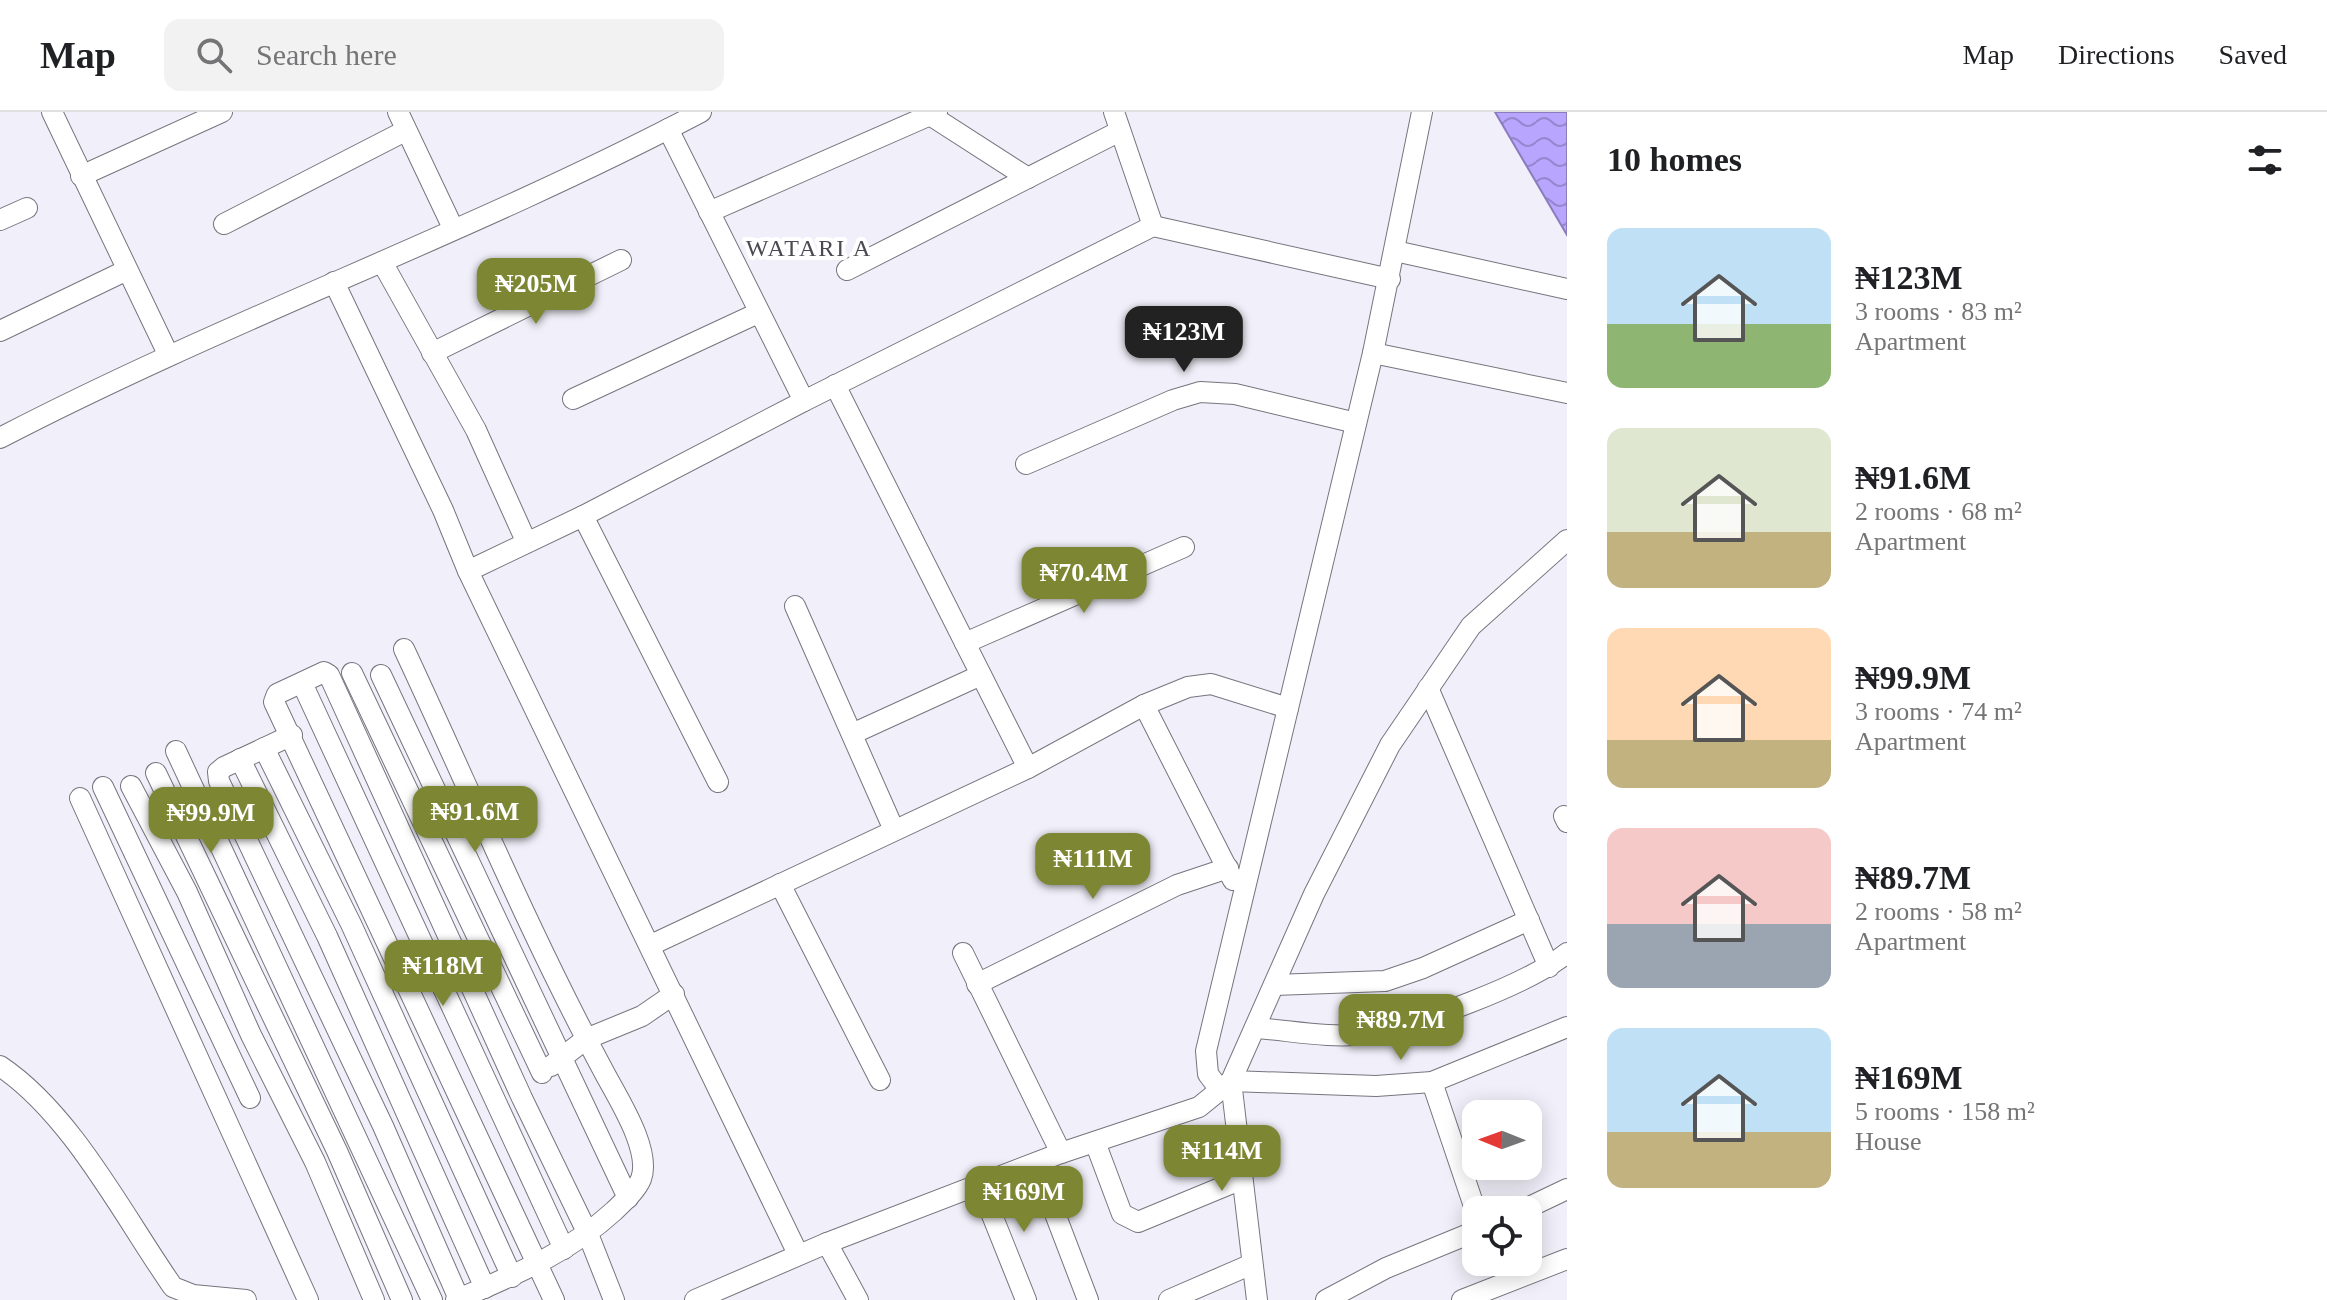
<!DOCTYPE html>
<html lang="en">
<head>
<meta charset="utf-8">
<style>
  :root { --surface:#fff; --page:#f2f2f2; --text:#202124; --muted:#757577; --line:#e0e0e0; --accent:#7d8733 }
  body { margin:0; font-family:"Times New Roman",serif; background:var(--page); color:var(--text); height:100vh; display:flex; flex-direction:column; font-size:30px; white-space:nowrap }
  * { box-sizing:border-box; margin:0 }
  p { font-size:26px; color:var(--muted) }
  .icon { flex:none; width:44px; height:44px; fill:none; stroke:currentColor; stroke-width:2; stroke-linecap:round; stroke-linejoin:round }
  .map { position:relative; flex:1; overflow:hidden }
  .sheet { display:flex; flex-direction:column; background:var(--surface); width:760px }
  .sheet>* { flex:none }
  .needle { width:52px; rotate:271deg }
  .fabs { position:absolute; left:1462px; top:988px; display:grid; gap:16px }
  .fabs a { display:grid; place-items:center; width:80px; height:80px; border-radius:16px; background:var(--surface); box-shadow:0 4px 20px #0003; font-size:40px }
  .price { position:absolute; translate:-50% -68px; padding:0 18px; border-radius:16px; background:var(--accent); color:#fff; font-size:26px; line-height:52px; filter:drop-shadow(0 2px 4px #0008) }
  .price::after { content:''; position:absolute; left:50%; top:48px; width:24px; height:18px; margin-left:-12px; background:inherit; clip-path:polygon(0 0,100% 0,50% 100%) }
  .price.current { background:#222; color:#fff }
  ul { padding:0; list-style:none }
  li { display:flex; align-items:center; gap:24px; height:200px; padding:0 40px }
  li span { display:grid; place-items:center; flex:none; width:224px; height:160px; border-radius:16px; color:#555 }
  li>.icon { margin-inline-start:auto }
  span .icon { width:96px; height:96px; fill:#fffc; stroke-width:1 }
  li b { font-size:34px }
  h2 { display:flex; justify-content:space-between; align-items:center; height:96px; padding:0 40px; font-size:34px }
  header { display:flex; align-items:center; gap:48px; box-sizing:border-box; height:112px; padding:0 40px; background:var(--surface); border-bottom:2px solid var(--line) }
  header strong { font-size:38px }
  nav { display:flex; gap:44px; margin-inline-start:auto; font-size:28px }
  .search { width:560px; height:72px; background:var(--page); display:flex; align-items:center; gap:20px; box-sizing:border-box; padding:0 28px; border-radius:16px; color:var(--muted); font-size:30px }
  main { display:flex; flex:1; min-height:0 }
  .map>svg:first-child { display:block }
  .water { fill:url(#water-waves); stroke:#8b7dbd; stroke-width:2 }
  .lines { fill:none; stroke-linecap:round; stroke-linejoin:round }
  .minor-casing { stroke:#76757e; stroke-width:22 }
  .minor { stroke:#fff; stroke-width:20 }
  .labels { text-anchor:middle; stroke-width:8; stroke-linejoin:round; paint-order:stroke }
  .neighbourhood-label { font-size:24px; letter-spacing:2px; fill:#4b4a52; stroke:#fff }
</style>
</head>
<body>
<header>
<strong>Map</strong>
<div class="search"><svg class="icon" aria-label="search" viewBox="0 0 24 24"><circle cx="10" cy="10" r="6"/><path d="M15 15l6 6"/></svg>Search here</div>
<nav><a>Map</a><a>Directions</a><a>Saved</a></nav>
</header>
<main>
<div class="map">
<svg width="1567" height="1188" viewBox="0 0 1567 1188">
  <defs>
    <pattern id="water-waves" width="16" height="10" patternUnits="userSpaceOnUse" patternTransform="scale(2)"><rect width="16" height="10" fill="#b8a5fe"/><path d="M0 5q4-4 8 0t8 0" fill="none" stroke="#9586cd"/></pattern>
  </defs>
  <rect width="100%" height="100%" fill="#f1eff9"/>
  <polygon class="water" points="1495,0 1567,0 1567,123"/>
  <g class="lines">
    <defs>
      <g id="minor">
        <polyline points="52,0 168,242"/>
        <polyline points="398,0 453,116"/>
        <polyline points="1114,0 1153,114"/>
        <polyline points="930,3 1028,66"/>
        <polyline points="668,17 804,289 583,404 468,459 798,1142"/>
        <polyline points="81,64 222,0"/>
        <polyline points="709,100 937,0"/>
        <polyline points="0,108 27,96"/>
        <polyline points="224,112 405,19"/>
        <polyline points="1395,139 1567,177"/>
        <polyline points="382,150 476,318 526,429"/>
        <polyline points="847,158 1120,19"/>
        <polyline points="334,170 443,398 468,459"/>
        <polyline points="0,219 125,159"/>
        <polyline points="432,241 621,148"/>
        <polyline points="1373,241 1567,281"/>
        <polyline points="835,273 1028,656"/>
        <polyline points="573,287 758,201"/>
        <polyline points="804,289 1153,114 1390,167"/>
        <path d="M0 326C229 207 473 120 701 0"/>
        <polyline points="1026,352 1173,288 1200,280 1235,282 1356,311"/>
        <polyline points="583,404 718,670"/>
        <polyline points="795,494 894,718"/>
        <polyline points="965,531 1184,435"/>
        <path d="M404 537C470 678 530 823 604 960 617 985 652 1038 641 1067 636 1079 623 1090 614 1099 567 1142 514 1163 456 1188"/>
        <polyline points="352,561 542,961"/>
        <polyline points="381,563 628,1086"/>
        <polyline points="302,571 564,1137"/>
        <polyline points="1428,576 1549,855"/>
        <polyline points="1144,593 1233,768"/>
        <polyline points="852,622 981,563"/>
        <polyline points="292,623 224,655 218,660 219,669 383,1014 459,1187"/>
        <polyline points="264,636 351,812 512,1165"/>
        <polyline points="176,639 432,1188"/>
        <polyline points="240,647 327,824 485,1176"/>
        <polyline points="156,661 337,1039 402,1188"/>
        <polyline points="131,674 187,780 251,923 315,1050 374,1188"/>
        <polyline points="103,675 250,986"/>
        <polyline points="80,686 308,1188"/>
        <polyline points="1564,704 1567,710"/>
        <polyline points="780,772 880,968"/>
        <polyline points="651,833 1028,656 1144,593 1188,575 1211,572 1288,596"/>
        <polyline points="963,841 1061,1041"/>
        <polyline points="977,872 1177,773 1228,756"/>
        <polyline points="1274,873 1385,869 1423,856 1529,808"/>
        <path d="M1255 916C1287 918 1333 927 1364 922 1416 914 1527 873 1567 841"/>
        <path d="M0 954C72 1002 124 1105 173 1175L193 1183 246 1188"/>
        <polyline points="551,954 586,927 642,904 674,882"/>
        <polyline points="1432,970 1476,1100"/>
        <polyline points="1220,978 1208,962 1206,939 1373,241 1422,0"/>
        <polyline points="1095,1030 1122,1102 1138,1110 1242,1067"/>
        <polyline points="1036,1052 1088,1188"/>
        <polyline points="980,1073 1026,1188"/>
        <polyline points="1523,1098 1567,1077"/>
        <polyline points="827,1131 858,1188"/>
        <polyline points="554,1188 274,590 277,582 324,560 329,563 522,986 588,1122 614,1188"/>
        <polyline points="695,1188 827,1131 1061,1041 1199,995 1231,969 1314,782 1390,633 1471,514 1567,428"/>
        <polyline points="1169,1188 1252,1152"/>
        <polyline points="1257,1188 1231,969 1376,974 1432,970 1567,915"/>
        <polyline points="1326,1188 1386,1156 1476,1119"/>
        <polyline points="1462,1188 1567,1147"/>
      </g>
    </defs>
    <use href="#minor" class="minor-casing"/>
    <use href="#minor" class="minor"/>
  </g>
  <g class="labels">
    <g class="neighbourhood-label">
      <text x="809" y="144">WATARI A</text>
    </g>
  </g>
</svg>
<div class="fabs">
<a><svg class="needle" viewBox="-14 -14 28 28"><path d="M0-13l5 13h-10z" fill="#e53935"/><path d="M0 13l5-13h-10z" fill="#757577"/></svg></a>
<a><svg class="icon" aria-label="locate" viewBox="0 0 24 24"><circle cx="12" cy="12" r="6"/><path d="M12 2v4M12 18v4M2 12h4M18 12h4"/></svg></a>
</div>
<b class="price" style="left:536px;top:214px">₦205M</b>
<b class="price current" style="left:1184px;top:262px">₦123M</b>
<b class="price" style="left:1084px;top:503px">₦70.4M</b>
<b class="price" style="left:475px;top:742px">₦91.6M</b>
<b class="price" style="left:211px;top:743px">₦99.9M</b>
<b class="price" style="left:1093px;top:789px">₦111M</b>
<b class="price" style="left:443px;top:896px">₦118M</b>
<b class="price" style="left:1401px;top:950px">₦89.7M</b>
<b class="price" style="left:1222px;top:1081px">₦114M</b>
<b class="price" style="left:1024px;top:1122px">₦169M</b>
</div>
<section class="sheet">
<h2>10 homes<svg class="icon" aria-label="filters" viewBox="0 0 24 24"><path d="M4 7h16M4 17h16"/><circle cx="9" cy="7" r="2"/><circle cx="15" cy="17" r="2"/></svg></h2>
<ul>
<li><span style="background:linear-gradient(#bfe0f5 60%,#8fb573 0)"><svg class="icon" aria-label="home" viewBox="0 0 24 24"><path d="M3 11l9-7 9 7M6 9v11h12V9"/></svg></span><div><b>₦123M</b><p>3 rooms · 83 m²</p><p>Apartment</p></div></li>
<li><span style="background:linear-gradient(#dfe7d0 65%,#c2b280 0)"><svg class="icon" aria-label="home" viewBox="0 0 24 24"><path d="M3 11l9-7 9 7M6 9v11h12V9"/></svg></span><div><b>₦91.6M</b><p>2 rooms · 68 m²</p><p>Apartment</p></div></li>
<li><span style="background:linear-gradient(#ffd9b3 70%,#c2b280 0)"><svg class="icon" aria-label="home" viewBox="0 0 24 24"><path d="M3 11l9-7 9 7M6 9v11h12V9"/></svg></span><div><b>₦99.9M</b><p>3 rooms · 74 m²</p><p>Apartment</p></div></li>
<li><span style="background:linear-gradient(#f6c9c9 60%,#9aa5b1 0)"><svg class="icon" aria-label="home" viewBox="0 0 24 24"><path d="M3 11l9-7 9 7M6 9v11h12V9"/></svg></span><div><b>₦89.7M</b><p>2 rooms · 58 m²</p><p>Apartment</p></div></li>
<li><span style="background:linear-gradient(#bfe0f5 65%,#c2b280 0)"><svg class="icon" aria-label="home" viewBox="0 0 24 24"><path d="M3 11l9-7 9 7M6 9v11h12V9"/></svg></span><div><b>₦169M</b><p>5 rooms · 158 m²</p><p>House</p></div></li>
</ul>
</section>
</main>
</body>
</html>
